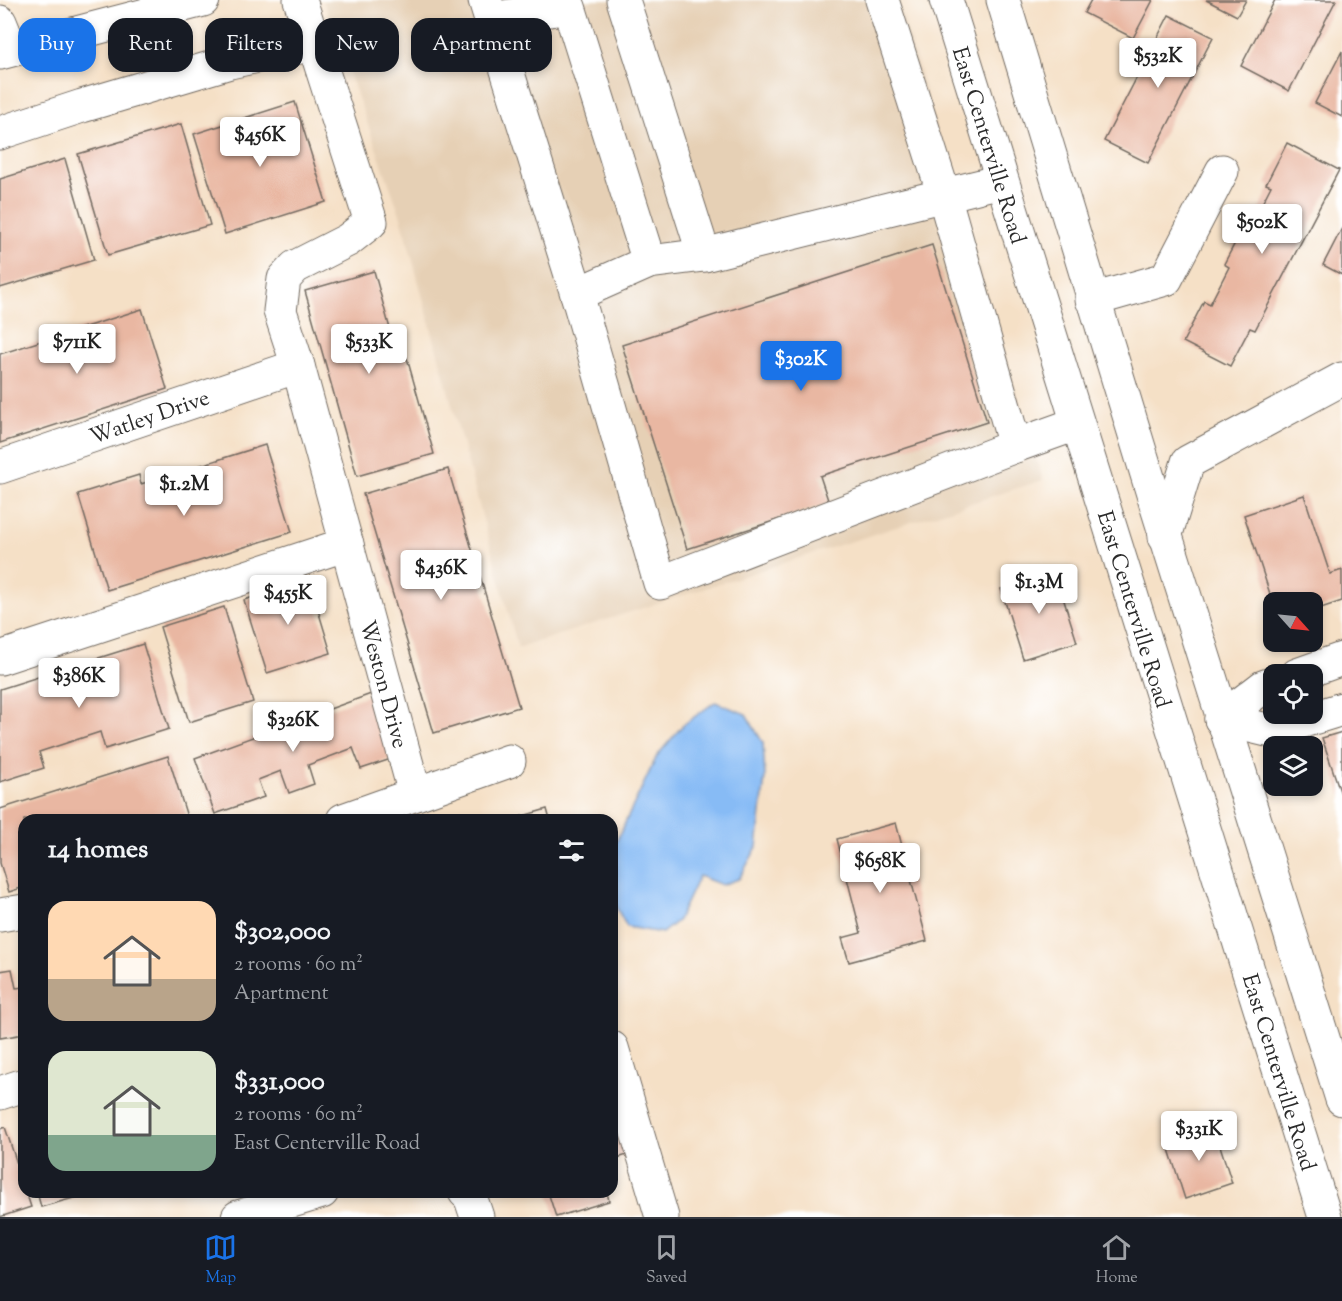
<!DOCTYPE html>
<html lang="en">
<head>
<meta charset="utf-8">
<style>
  :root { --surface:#171b24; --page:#20242c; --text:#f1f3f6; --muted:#9ea1a6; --line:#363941; --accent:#1a73e8 }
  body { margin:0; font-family:"Sorts Mill Goudy",serif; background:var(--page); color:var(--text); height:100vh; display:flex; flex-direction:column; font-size:22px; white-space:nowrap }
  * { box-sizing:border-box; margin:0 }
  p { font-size:20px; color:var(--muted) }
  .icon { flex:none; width:33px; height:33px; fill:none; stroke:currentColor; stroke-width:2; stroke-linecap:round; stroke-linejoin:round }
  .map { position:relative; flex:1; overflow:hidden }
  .drawer { position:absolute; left:18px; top:814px; width:600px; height:384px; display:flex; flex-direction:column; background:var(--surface); border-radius:18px; box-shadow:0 3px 9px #0003 }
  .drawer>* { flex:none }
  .top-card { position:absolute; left:18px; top:18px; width:600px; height:54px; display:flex; gap:12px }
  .needle { width:39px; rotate:117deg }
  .buttons { position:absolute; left:1263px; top:592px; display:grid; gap:12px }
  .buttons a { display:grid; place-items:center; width:60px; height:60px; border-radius:12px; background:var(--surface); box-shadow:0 3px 9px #0003; font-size:30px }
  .price { position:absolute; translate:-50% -51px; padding:0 14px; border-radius:6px; background:#fff; color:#222; font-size:20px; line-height:39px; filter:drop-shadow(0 2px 3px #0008) }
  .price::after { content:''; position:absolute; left:50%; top:36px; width:18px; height:14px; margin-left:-9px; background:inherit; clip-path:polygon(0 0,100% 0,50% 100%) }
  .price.current { background:var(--accent); color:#fff }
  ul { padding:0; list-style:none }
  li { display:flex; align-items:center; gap:18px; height:150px; padding:0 30px }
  li span { display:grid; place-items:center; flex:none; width:168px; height:120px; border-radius:18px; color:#555 }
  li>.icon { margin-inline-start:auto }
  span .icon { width:72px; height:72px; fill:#fffc; stroke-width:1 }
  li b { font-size:26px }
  h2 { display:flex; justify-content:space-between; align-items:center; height:72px; padding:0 30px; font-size:26px }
  .pill { padding:0 21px; border-radius:18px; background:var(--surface); box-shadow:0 3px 9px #0003; font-size:21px; line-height:54px }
  .pill.current { background:var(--accent); color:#fff }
  .tabs { display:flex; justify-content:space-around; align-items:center; height:84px; border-top:2px solid var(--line); background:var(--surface); font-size:16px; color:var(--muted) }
  .tabs a { display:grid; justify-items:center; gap:3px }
  .tabs .current { color:var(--accent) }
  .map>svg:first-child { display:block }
  .built { fill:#e6d0b5 }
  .water { fill:#87bbf5; stroke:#597390; stroke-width:1.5 }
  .building { fill:#e9b7a2 }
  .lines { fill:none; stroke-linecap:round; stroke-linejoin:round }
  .minor-casing { stroke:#726a61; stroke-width:35 }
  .major-casing { stroke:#726a61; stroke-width:35 }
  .minor { stroke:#fff; stroke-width:33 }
  .major { stroke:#fff; stroke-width:33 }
  .labels { text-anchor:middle; stroke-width:5; stroke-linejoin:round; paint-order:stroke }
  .street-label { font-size:22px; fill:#2b2b2b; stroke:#fff }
</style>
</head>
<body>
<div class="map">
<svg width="1342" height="1217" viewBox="0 0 1342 1217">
  <rect width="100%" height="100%" fill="#fff"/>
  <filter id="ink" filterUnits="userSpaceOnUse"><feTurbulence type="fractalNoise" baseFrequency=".0167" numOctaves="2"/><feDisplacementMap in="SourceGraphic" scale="12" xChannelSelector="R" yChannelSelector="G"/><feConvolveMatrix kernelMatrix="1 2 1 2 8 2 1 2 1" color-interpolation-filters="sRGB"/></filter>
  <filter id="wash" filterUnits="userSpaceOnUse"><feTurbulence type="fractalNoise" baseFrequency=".008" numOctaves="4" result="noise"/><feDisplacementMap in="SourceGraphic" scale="24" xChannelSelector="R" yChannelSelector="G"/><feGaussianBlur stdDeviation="1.35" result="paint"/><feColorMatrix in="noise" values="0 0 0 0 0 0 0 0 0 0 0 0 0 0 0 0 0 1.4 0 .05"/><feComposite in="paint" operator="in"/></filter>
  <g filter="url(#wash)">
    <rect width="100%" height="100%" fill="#f5e0c6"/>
    <polygon class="built" points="323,0 898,0 1043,480 518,648 401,217"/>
    <polygon class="water" points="715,702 746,714 763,743 765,777 757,847 739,879 722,885 699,876 678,920 662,933 627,927 616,907 614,846 657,756 683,725"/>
    <g id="blocks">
      <g class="building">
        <polygon points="1091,0 1153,0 1133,38 1084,13"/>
        <polygon points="1206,0 1246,0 1237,16"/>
        <polygon points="1275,0 1336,0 1289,91 1241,66"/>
        <polygon points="1169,15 1213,37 1148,163 1104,141"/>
        <polygon points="1342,51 1342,117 1315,103"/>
        <polygon points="295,102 326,202 225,234 194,134"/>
        <polygon points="181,124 210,225 108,255 78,154"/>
        <polygon points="1287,143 1339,170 1255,330 1250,328 1230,366 1183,342 1204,301 1210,304 1229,267 1224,264 1247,220 1252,223 1271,186 1266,184"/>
        <polygon points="65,159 94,260 0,288 0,179"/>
        <polygon points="1342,228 1342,275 1323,265"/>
        <polygon points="932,245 987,422 820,476 829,503 687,549 622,345"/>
        <polygon points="374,271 392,336 400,333 434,454 357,476 305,291"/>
        <polygon points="142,309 167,389 0,443 0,354"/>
        <polygon points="265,445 292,532 107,590 78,494 139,475 141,484"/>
        <polygon points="448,469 519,707 434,733 363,494"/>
        <polygon points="1304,495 1330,574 1342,570 1342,601 1312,611 1312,603 1273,603 1244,515"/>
        <polygon points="1055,572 1077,642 1023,659 1001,589"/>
        <polygon points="309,580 331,653 267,673 244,600"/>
        <polygon points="224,607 253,702 189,722 160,627"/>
        <polygon points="143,644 169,729 105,749 100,732 39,752 44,768 0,782 0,689"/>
        <polygon points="371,694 394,758 361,769 353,748 308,765 314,784 289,793 281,771 258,780 264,797 215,814 195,758"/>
        <polygon points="1342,732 1342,797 1322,738"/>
        <polygon points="168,756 188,820 24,820 24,887 9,892 0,863 0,809"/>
        <polygon points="547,809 550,820 509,820"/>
        <polygon points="896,823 927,941 849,962 842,938 861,933 837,839"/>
        <polygon points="12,969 16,988 24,987 24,1034 0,1038 0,971"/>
        <polygon points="1213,1124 1232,1183 1185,1199 1166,1140"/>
        <polygon points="632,1126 633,1153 612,1160 612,1133"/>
        <polygon points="5,1127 24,1185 24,1192 26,1192 31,1207 0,1217 0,1129"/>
        <polygon points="37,1192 92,1192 92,1193 41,1207"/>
        <polygon points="548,1192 607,1192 609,1201 556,1217"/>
      </g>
    </g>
  </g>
  <g filter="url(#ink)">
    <use href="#blocks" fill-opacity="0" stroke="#726a61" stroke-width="1.5"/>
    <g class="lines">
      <defs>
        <g id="minor">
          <polyline points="300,0 371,222 348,240 295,267 284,279 280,311 298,366 415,794"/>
          <polyline points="485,0 577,294 649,262 704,255"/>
          <polyline points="623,0 704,255 1001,181"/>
          <polyline points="882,0 944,195 1015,446"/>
          <polyline points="491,19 569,7 649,262"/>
          <polyline points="0,22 11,49"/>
          <polyline points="0,53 203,0"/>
          <polyline points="0,133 82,106 230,62 314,44"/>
          <polyline points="577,294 660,583 1015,446 1076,424"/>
          <polyline points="1092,300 1166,279 1222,171"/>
          <polyline points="0,467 298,366"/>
          <polyline points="1165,537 1188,462 1342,379"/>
          <polyline points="0,658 347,544"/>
          <polyline points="1297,675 1342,659"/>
          <polyline points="1221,719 1271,731 1342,709"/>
          <polyline points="1221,719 1263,687 1274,683"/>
          <polyline points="343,820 509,761"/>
          <polyline points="0,915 24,911"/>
          <polyline points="612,1048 662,1217"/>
          <polyline points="0,1093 24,1085"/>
          <polyline points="465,1192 470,1196 477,1217"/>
          <polyline points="238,1217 322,1192"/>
        </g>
        <g id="major">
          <polyline points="946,0 1325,1217"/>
          <path d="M1003 0C1113 367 1226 734 1342 1099"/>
        </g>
      </defs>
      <use href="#minor" class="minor-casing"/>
      <use href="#major" class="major-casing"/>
      <use href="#minor" class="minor"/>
      <use href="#major" class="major"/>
    </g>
  </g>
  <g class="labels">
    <g class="street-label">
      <text transform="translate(990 145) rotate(73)" y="8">East Centerville Road</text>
      <text transform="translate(149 416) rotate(-19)" y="8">Watley Drive</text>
      <text transform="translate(1135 609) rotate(73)" y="8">East Centerville Road</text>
      <text transform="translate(385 684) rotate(75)" y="8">Weston Drive</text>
      <text transform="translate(1280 1072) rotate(73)" y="8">East Centerville Road</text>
    </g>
  </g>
</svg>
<div class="buttons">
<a><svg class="needle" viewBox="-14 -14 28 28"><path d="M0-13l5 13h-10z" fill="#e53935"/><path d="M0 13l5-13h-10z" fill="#9ea1a6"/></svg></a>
<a><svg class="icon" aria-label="locate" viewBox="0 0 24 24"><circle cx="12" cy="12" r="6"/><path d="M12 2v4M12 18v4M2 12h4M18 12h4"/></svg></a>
<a><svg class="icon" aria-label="layers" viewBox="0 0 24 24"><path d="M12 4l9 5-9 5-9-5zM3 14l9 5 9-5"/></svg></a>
</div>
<b class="price" style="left:1158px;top:89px">$532K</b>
<b class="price" style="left:260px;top:168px">$456K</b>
<b class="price" style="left:1262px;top:255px">$502K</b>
<b class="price" style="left:77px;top:375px">$711K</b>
<b class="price" style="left:369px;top:375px">$533K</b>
<b class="price current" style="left:801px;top:392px">$302K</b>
<b class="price" style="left:184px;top:517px">$1.2M</b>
<b class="price" style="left:441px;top:601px">$436K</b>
<b class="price" style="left:1039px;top:615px">$1.3M</b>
<b class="price" style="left:288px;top:626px">$455K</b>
<b class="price" style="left:79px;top:709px">$386K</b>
<b class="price" style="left:293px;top:753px">$326K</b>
<b class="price" style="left:880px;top:894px">$658K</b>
<b class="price" style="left:1199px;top:1162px">$331K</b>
<div class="top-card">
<a class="pill current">Buy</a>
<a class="pill">Rent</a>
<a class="pill">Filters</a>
<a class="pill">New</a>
<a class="pill">Apartment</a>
</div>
<section class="drawer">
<h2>14 homes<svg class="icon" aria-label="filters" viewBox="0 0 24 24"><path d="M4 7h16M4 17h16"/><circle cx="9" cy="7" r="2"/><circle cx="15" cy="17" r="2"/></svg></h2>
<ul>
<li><span style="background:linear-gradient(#ffd9b3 65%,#b9a48a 0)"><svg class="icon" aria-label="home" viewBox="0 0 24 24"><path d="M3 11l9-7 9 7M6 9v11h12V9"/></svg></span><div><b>$302,000</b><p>2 rooms · 60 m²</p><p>Apartment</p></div></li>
<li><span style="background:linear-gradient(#dfe7d0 70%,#7fa58c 0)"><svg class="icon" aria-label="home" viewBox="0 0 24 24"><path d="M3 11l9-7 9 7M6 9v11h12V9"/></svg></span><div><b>$331,000</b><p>2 rooms · 60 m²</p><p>East Centerville Road</p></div></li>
</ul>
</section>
</div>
<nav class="tabs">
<a class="current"><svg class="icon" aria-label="map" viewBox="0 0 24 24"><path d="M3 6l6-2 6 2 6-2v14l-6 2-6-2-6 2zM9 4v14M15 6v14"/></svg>Map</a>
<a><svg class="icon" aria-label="saved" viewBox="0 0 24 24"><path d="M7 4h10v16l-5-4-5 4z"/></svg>Saved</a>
<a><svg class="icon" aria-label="home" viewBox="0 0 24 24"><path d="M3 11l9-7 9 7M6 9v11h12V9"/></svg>Home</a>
</nav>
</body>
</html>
